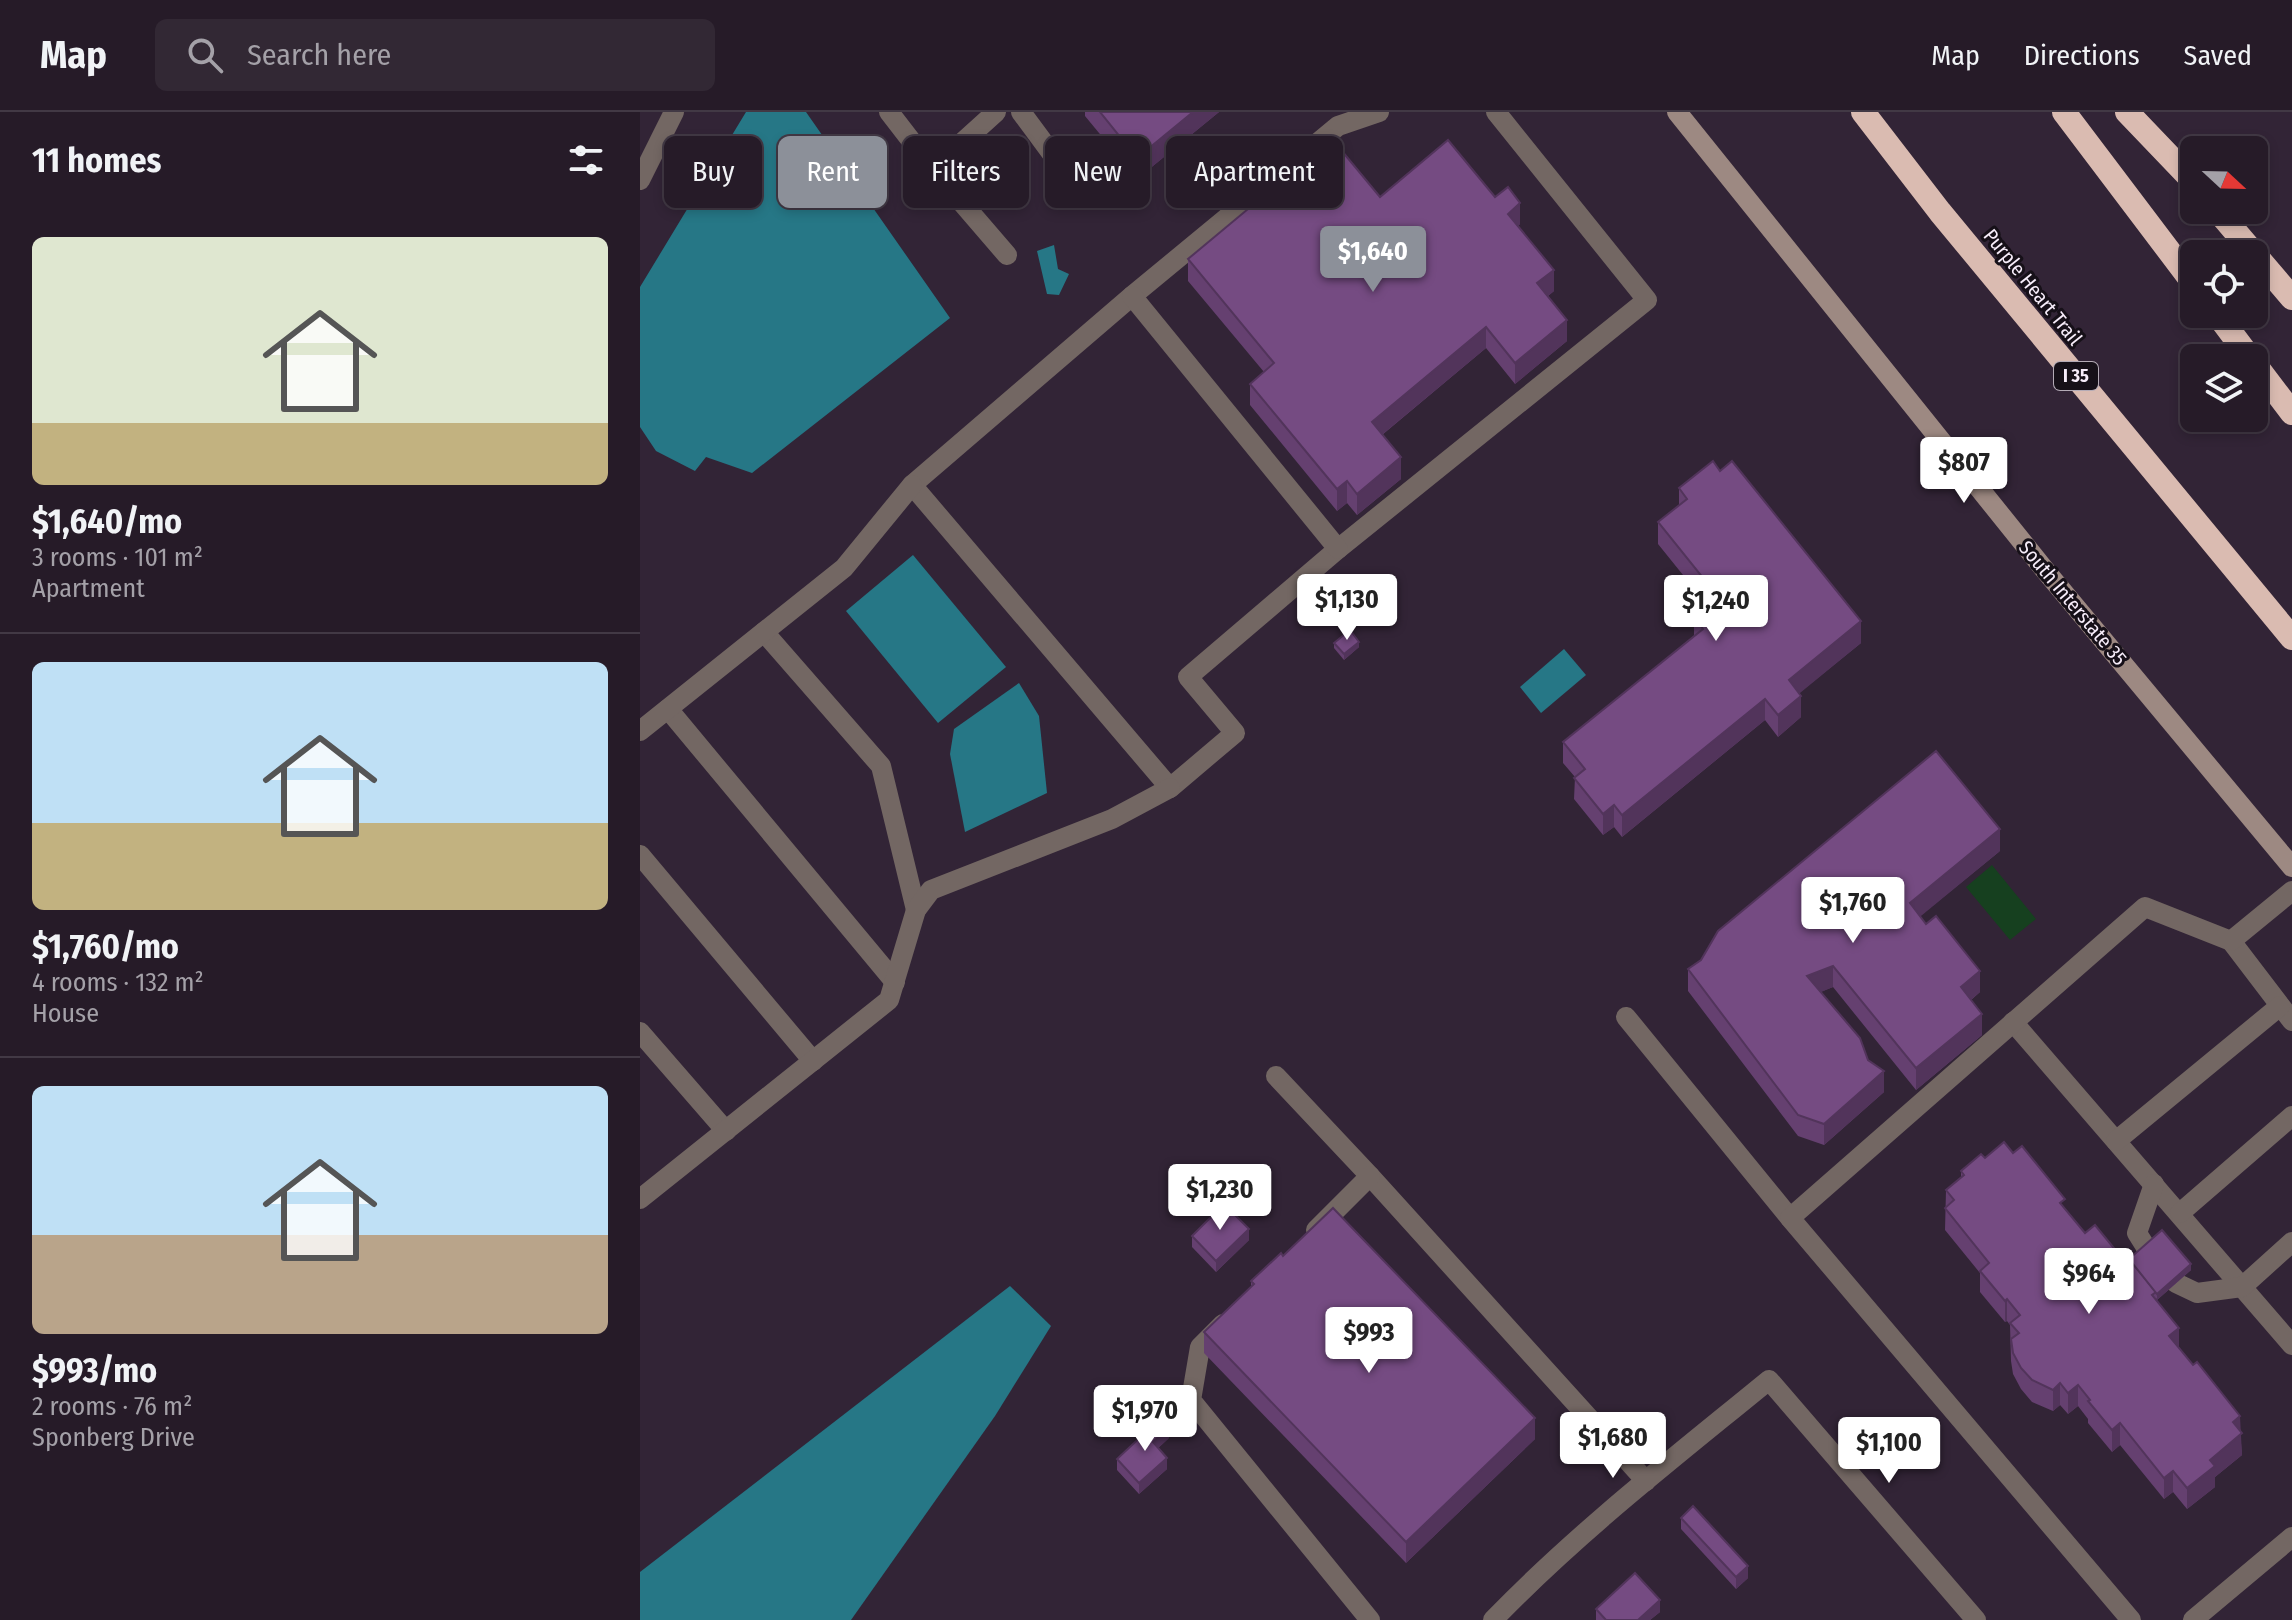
<!DOCTYPE html>
<html lang="en">
<head>
<meta charset="utf-8">
<style>
  :root { --surface:#261b28; --page:#322834; --text:#f1f3f6; --muted:#a4a1a8; --line:#423945; --accent:#8c9099 }
  body { margin:0; font-family:"Fira Sans Condensed",sans-serif; background:var(--page); color:var(--text); height:100vh; display:flex; flex-direction:column; font-size:30px; white-space:nowrap }
  * { box-sizing:border-box; margin:0 }
  p { font-size:26px; color:var(--muted) }
  .icon { flex:none; width:44px; height:44px; fill:none; stroke:currentColor; stroke-width:2; stroke-linecap:round; stroke-linejoin:round }
  .map { position:relative; flex:1; overflow:hidden }
  .drawer { display:flex; flex-direction:column; background:var(--surface); width:640px }
  .drawer>* { flex:none }
  .hud { position:absolute; left:24px; top:24px; width:760px; height:72px; display:flex; gap:16px }
  .needle { width:52px; rotate:112deg }
  .tools { position:absolute; left:1540px; top:24px; display:grid; gap:16px }
  .tools a { display:grid; place-items:center; width:88px; height:88px; border-radius:12px; background:var(--surface); box-shadow:0 4px 12px #0003,0 0 0 2px var(--line); font-size:40px }
  .price { position:absolute; translate:-50% -68px; padding:0 18px; border-radius:8px; background:#fff; color:#222; font-size:26px; line-height:52px; filter:drop-shadow(0 2px 4px #0008) }
  .price::after { content:''; position:absolute; left:50%; top:48px; width:24px; height:18px; margin-left:-12px; background:inherit; clip-path:polygon(0 0,100% 0,50% 100%) }
  .price.on { background:var(--accent); color:#fff }
  ul { padding:0; list-style:none }
  li { display:grid; align-content:center; gap:16px; height:424px; padding:0 32px }
  li+li { border-top:2px solid var(--line) }
  li span { display:grid; place-items:center; height:248px; border-radius:12px; color:#555 }
  li>.icon { margin-inline-start:auto }
  span .icon { width:144px; height:144px; fill:#fffc; stroke-width:1 }
  li b { font-size:34px }
  h2 { display:flex; justify-content:space-between; align-items:center; height:96px; padding:0 32px; font-size:34px }
  .pill { padding:0 28px; border-radius:12px; background:var(--surface); box-shadow:0 4px 12px #0003,0 0 0 2px var(--line); font-size:28px; line-height:72px }
  .pill.on { background:var(--accent); color:#fff }
  header { display:flex; align-items:center; gap:48px; box-sizing:border-box; height:112px; padding:0 40px; background:var(--surface); border-bottom:2px solid var(--line) }
  header strong { font-size:38px }
  nav { display:flex; gap:44px; margin-inline-start:auto; font-size:28px }
  .search { width:560px; height:72px; background:var(--page); display:flex; align-items:center; gap:20px; box-sizing:border-box; padding:0 28px; border-radius:12px; color:var(--muted); font-size:30px }
  main { display:flex; flex:1; min-height:0 }
  .map>svg:first-child { display:block }
  .green { fill:#16401f }
  .water { fill:#267786 }
  .lines { fill:none; stroke-linecap:round; stroke-linejoin:round }
  .service { stroke:#736763; stroke-width:20 }
  .minor { stroke:#736763; stroke-width:20 }
  .secondary { stroke:#9d8982; stroke-width:20 }
  .motorway { stroke:#dabbb1; stroke-width:24 }
  .wall { fill:#654070 }
  .shaded-wall { fill:#52345b }
  .building { fill:#754b82; stroke:#52345b; stroke-width:2 }
  .labels { text-anchor:middle; stroke-width:6; stroke-linejoin:round; paint-order:stroke }
  .shield { fill:#161018; stroke:#b4abb6; stroke-width:2 }
  .shield-label { font-size:18px; font-weight:bold; fill:#f7edfa }
  .street-label { font-size:20px; fill:#f7edfa; stroke:#161018 }
</style>
</head>
<body>
<header>
<strong>Map</strong>
<div class="search"><svg class="icon" aria-label="search" viewBox="0 0 24 24"><circle cx="10" cy="10" r="6"/><path d="M15 15l6 6"/></svg>Search here</div>
<nav><a>Map</a><a>Directions</a><a>Saved</a></nav>
</header>
<main>
<section class="drawer">
<h2>11 homes<svg class="icon" aria-label="filters" viewBox="0 0 24 24"><path d="M4 7h16M4 17h16"/><circle cx="9" cy="7" r="2"/><circle cx="15" cy="17" r="2"/></svg></h2>
<ul>
<li><span style="background:linear-gradient(#dfe7d0 75%,#c2b280 0)"><svg class="icon" aria-label="home" viewBox="0 0 24 24"><path d="M3 11l9-7 9 7M6 9v11h12V9"/></svg></span><div><b>$1,640/mo</b><p>3 rooms · 101 m²</p><p>Apartment</p></div></li>
<li><span style="background:linear-gradient(#bfe0f5 65%,#c2b280 0)"><svg class="icon" aria-label="home" viewBox="0 0 24 24"><path d="M3 11l9-7 9 7M6 9v11h12V9"/></svg></span><div><b>$1,760/mo</b><p>4 rooms · 132 m²</p><p>House</p></div></li>
<li><span style="background:linear-gradient(#bfe0f5 60%,#b9a48a 0)"><svg class="icon" aria-label="home" viewBox="0 0 24 24"><path d="M3 11l9-7 9 7M6 9v11h12V9"/></svg></span><div><b>$993/mo</b><p>2 rooms · 76 m²</p><p>Sponberg Drive</p></div></li>
</ul>
</section>
<div class="map">
<svg width="1652" height="1508" viewBox="0 0 1652 1508">
  <rect width="100%" height="100%" fill="#322436"/>
  <polygon class="green" points="1352,753 1396,807 1370,828 1326,775"/>
  <g class="water">
    <polygon points="106,0 166,0 310,206 112,361 66,345 55,359 16,339 0,315 0,175"/>
    <polygon points="414,133 418,157 429,162 419,183 407,182 397,139"/>
    <polygon points="273,443 366,555 298,611 206,499"/>
    <polygon points="924,537 946,563 901,601 880,575"/>
    <polygon points="379,571 399,604 407,681 325,720 310,642 314,617"/>
    <polygon points="370,1174 411,1214 355,1304 211,1508 0,1508 0,1460"/>
  </g>
  <g class="lines">
    <g class="service">
      <polyline points="249,0 293,57 367,143"/>
      <polyline points="381,0 435,73"/>
      <polyline points="739,0 698,14 492,184 272,373 530,676 595,621 548,565 698,437 1007,188 856,0"/>
      <polyline points="293,57 356,0"/>
      <polyline points="0,68 34,0"/>
      <polyline points="492,184 698,437"/>
      <polyline points="124,520 241,654 276,798"/>
      <polyline points="28,597 255,870"/>
      <polyline points="0,619 204,456 272,373"/>
      <polyline points="0,743 173,949"/>
      <polyline points="1591,829 1652,909"/>
      <polyline points="986,905 1150,1106"/>
      <polyline points="1373,910 1652,1233"/>
      <polyline points="0,920 86,1019"/>
      <polyline points="636,964 730,1064 1006,1369"/>
      <polyline points="1476,1029 1640,894"/>
      <polyline points="0,1087 249,888 276,798 291,778 472,707 530,676"/>
      <polyline points="1540,1101 1652,1004"/>
      <polyline points="676,1118 730,1064"/>
      <polyline points="1507,1137 1497,1121 1514,1072"/>
      <polyline points="1536,1171 1557,1181 1602,1175 1652,1130"/>
      <polyline points="583,1212 560,1235 551,1288 730,1508"/>
      <polyline points="1491,1508 1150,1106 1505,795 1591,829 1652,779"/>
      <polyline points="1553,1508 1652,1425"/>
    </g>
    <path class="minor" d="M853 1508C938 1420 1035 1345 1129 1268L1336 1508"/>
    <polyline class="secondary" points="1037,0 1404,457 1652,755"/>
    <g class="motorway">
      <polyline points="1223,0 1300,100 1652,526"/>
      <polyline points="1424,0 1554,172"/>
      <polyline points="1487,0 1554,70"/>
      <polyline points="1577,98 1652,186"/>
      <polyline points="1577,202 1610,246"/>
      <polyline points="1614,251 1652,301"/>
    </g>
  </g>
  <g class="wall">
    <polygon points="445,0 579,0 497,67 445,4"/>
    <polygon points="740,85 855,85 880,112 878,114 914,179 908,184 927,229 875,272 846,236 742,323 761,367 717,403 707,391 697,399 610,293 610,272 624,260 548,169 548,147"/>
    <polygon points="1039,376 1221,531 1159,581 1161,605 1138,625 1125,608 982,725 974,715 963,723 934,687 935,665 923,651 923,630 1054,524 1054,505 1068,494 1018,432 1018,410 1039,393"/>
    <polygon points="694,531 719,535 704,548 694,536"/>
    <polygon points="1360,739 1280,804 1340,880 1331,888 1342,923 1276,978 1193,875 1180,880 1228,948 1244,980 1184,1033 1158,1024 1048,879 1048,857"/>
    <polygon points="1345,1046 1425,1097 1445,1121 1482,1146 1551,1158 1517,1188 1516,1186 1516,1188 1539,1235 1600,1319 1602,1343 1575,1365 1575,1375 1547,1397 1533,1380 1524,1387 1480,1333 1472,1340 1448,1311 1448,1307 1438,1294 1428,1302 1420,1293 1413,1299 1392,1290 1381,1277 1373,1262 1371,1249 1370,1213 1367,1209 1365,1210 1340,1180 1340,1161 1305,1118 1306,1078 1321,1066 1321,1059"/>
    <polygon points="552,1124 609,1128 576,1160 552,1135"/>
    <polygon points="643,1144 895,1327 766,1451 564,1241 564,1220 611,1175 611,1169"/>
    <polygon points="529,1326 518,1336 527,1357 499,1382 477,1358 477,1347"/>
    <polygon points="1041,1406 1108,1466 1096,1477 1041,1417"/>
    <polygon points="956,1497 1020,1500 1010,1508 956,1508"/>
  </g>
  <g class="shaded-wall">
    <polygon points="553,0 579,0 497,67 497,46"/>
    <polygon points="880,91 880,112 868,123 868,102"/>
    <polygon points="914,158 914,179 897,193 897,171"/>
    <polygon points="927,208 927,229 875,272 875,251"/>
    <polygon points="846,215 846,236 732,331 732,310"/>
    <polygon points="761,345 761,367 717,403 717,382"/>
    <polygon points="707,369 707,391 697,399 697,377"/>
    <polygon points="1221,509 1221,531 1149,590 1149,568"/>
    <polygon points="719,530 719,535 704,548 704,542"/>
    <polygon points="1161,584 1161,605 1138,625 1138,603"/>
    <polygon points="1125,587 1125,608 982,725 982,703"/>
    <polygon points="974,693 974,715 963,723 963,702"/>
    <polygon points="1360,717 1360,739 1270,813 1270,791"/>
    <polygon points="1193,854 1193,875 1167,886 1167,864"/>
    <polygon points="1340,859 1340,880 1321,896 1321,875"/>
    <polygon points="1342,902 1342,923 1276,978 1276,956"/>
    <polygon points="1244,959 1244,980 1184,1033 1184,1012"/>
    <polygon points="609,1117 609,1128 576,1160 576,1149"/>
    <polygon points="1551,1152 1551,1158 1517,1188 1517,1182"/>
    <polygon points="1367,1187 1367,1209 1365,1210 1365,1189"/>
    <polygon points="1539,1216 1539,1237 1529,1224"/>
    <polygon points="1420,1271 1420,1293 1413,1299 1413,1278"/>
    <polygon points="1438,1273 1438,1294 1428,1302 1428,1281"/>
    <polygon points="1600,1304 1602,1343 1575,1365 1575,1375 1547,1397 1547,1376 1593,1310"/>
    <polygon points="895,1306 895,1327 766,1451 766,1430"/>
    <polygon points="1480,1311 1480,1333 1472,1340 1472,1318"/>
    <polygon points="529,1315 529,1326 513,1341 513,1330"/>
    <polygon points="527,1346 527,1357 499,1382 499,1371"/>
    <polygon points="1533,1359 1533,1380 1524,1387 1524,1366"/>
    <polygon points="1108,1454 1108,1466 1096,1477 1096,1465"/>
    <polygon points="1020,1488 1020,1500 1010,1508 998,1508"/>
  </g>
  <g class="building">
    <polygon points="460,0 553,0 497,46"/>
    <polygon points="692,27 740,85 808,28 855,85 868,75 880,91 868,102 914,158 897,171 927,208 875,251 846,215 732,310 761,345 717,382 707,369 697,377 610,272 634,251 548,147"/>
    <polygon points="1073,349 1080,359 1092,349 1221,509 1149,568 1161,584 1138,603 1125,587 982,703 974,693 963,702 934,666 945,657 923,630 1063,517 1054,505 1075,488 1088,504 1092,502 1018,410 1047,387 1039,376"/>
    <polygon points="710,518 719,530 704,542 694,531"/>
    <polygon points="1296,639 1360,717 1270,791 1286,812 1296,804 1340,859 1321,875 1342,902 1276,956 1193,854 1167,864 1220,926 1228,948 1244,959 1184,1012 1158,1003 1048,857 1061,848 1078,819"/>
    <polygon points="1364,1030 1373,1041 1382,1034 1425,1087 1420,1091 1445,1121 1455,1113 1482,1146 1486,1143 1516,1180 1512,1183 1539,1216 1529,1224 1553,1253 1557,1250 1600,1304 1593,1310 1602,1321 1570,1348 1575,1354 1547,1376 1533,1359 1524,1366 1480,1311 1472,1318 1448,1289 1450,1288 1438,1273 1428,1281 1420,1271 1413,1278 1392,1268 1381,1256 1373,1241 1371,1227 1379,1221 1370,1211 1380,1203 1367,1187 1365,1189 1340,1159 1349,1151 1305,1096 1314,1088 1306,1078 1324,1063 1321,1059 1341,1042 1345,1046"/>
    <polygon points="584,1092 609,1117 576,1149 552,1124"/>
    <polygon points="693,1096 895,1306 766,1430 564,1220 614,1172 611,1169 641,1141 643,1144"/>
    <polygon points="1522,1118 1551,1152 1517,1182 1489,1147"/>
    <polygon points="521,1306 529,1315 513,1330 527,1346 499,1371 477,1347"/>
    <polygon points="1053,1394 1108,1454 1096,1465 1041,1406"/>
    <polygon points="995,1461 1020,1488 998,1508 966,1508 956,1497"/>
  </g>
  <g class="labels">
    <rect class="shield" x="1414" y="250" width="44" height="28" rx="6"/>
    <g class="shield-label">
      <text x="1436" y="270">I 35</text>
    </g>
    <g class="street-label">
      <text transform="translate(1393 175) rotate(51)" y="7">Purple Heart Trail</text>
      <text transform="translate(1433 491) rotate(50)" y="7">South Interstate 35</text>
    </g>
  </g>
</svg>
<div class="tools">
<a><svg class="needle" viewBox="-14 -14 28 28"><path d="M0-13l5 13h-10z" fill="#e53935"/><path d="M0 13l5-13h-10z" fill="#a4a1a8"/></svg></a>
<a><svg class="icon" aria-label="locate" viewBox="0 0 24 24"><circle cx="12" cy="12" r="6"/><path d="M12 2v4M12 18v4M2 12h4M18 12h4"/></svg></a>
<a><svg class="icon" aria-label="layers" viewBox="0 0 24 24"><path d="M12 4l9 5-9 5-9-5zM3 14l9 5 9-5"/></svg></a>
</div>
<b class="price on" style="left:733px;top:182px">$1,640</b>
<b class="price" style="left:1324px;top:393px">$807</b>
<b class="price" style="left:707px;top:530px">$1,130</b>
<b class="price" style="left:1076px;top:531px">$1,240</b>
<b class="price" style="left:1213px;top:833px">$1,760</b>
<b class="price" style="left:580px;top:1120px">$1,230</b>
<b class="price" style="left:1449px;top:1204px">$964</b>
<b class="price" style="left:729px;top:1263px">$993</b>
<b class="price" style="left:505px;top:1341px">$1,970</b>
<b class="price" style="left:973px;top:1368px">$1,680</b>
<b class="price" style="left:1249px;top:1373px">$1,100</b>
<div class="hud">
<a class="pill">Buy</a>
<a class="pill on">Rent</a>
<a class="pill">Filters</a>
<a class="pill">New</a>
<a class="pill">Apartment</a>
</div>
</div>
</main>
</body>
</html>
